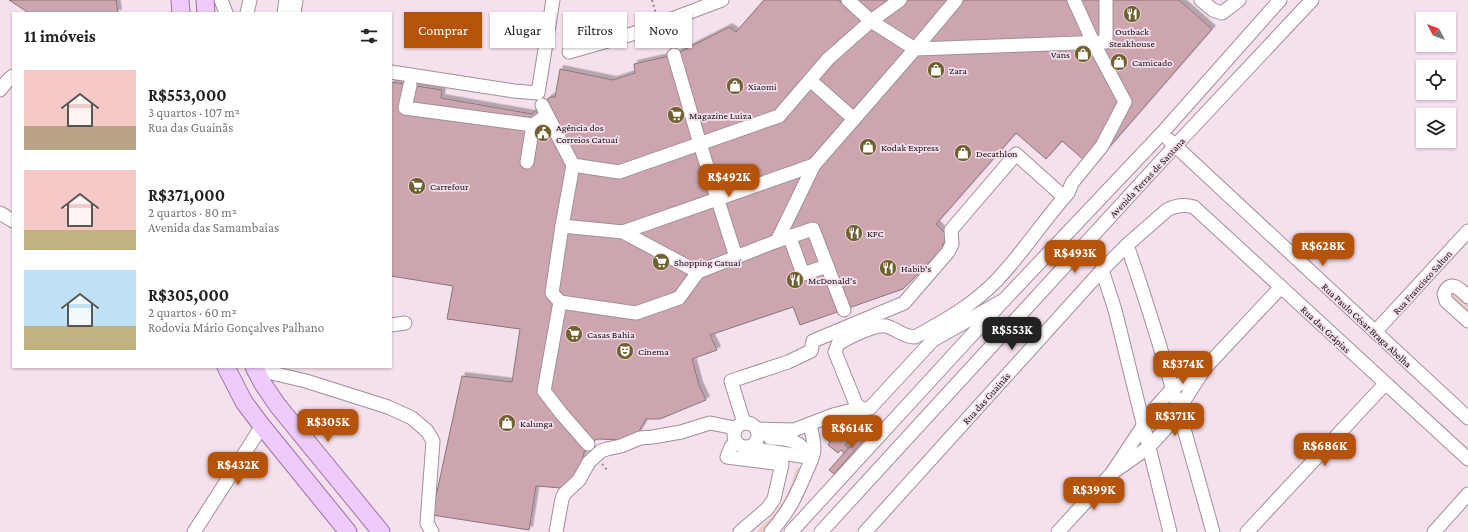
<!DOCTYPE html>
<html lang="pt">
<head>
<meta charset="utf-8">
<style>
  :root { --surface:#fff; --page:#f6f6f6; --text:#222; --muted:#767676; --accent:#b45309 }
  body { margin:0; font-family:"Crimson Pro",serif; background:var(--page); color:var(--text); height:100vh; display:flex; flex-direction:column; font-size:15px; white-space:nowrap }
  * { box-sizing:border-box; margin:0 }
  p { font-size:13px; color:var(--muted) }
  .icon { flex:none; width:22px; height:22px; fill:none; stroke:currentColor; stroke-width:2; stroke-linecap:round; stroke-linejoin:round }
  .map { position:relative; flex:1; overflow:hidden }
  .sheet { position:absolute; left:12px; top:12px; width:380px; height:356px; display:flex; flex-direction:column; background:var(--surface); border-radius:0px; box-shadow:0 1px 3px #0004 }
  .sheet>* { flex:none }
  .guide { position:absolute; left:404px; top:12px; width:380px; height:36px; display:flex; gap:8px }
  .needle { width:26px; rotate:311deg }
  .controls { position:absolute; left:1416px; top:12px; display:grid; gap:8px }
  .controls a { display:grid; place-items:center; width:40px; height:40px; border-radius:0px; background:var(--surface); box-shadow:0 1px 3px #0004; font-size:20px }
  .price { position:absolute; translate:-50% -34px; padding:0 9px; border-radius:8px; background:var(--accent); color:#fff; font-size:13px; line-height:26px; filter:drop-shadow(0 1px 2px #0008) }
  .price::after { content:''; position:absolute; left:50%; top:24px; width:12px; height:9px; margin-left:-6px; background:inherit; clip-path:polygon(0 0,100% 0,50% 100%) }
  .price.selected { background:#222; color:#fff }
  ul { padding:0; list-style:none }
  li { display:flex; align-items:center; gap:12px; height:100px; padding:0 12px }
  li span { display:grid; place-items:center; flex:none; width:112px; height:80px; border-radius:0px; color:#555 }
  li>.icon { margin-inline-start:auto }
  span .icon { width:48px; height:48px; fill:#fffc; stroke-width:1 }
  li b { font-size:17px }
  h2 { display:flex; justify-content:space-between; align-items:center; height:48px; padding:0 12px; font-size:17px }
  .pill { padding:0 14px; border-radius:0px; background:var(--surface); box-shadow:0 1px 3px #0004; font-size:14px; line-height:36px }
  .pill.selected { background:var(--accent); color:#fff }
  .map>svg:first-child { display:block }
  .green { fill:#edcbc7 }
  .building { fill:#cda5af; stroke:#8a757a; filter:url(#shadow) }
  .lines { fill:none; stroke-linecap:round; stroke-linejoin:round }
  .minor-casing { stroke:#a18f9a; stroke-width:15 }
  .major-casing { stroke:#9a73a8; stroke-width:19 }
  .path { stroke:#968891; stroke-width:2; stroke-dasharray:2 3; stroke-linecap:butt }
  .minor { stroke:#fff; stroke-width:13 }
  .major { stroke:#eecbfb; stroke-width:17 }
  .labels { text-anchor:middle; stroke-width:3.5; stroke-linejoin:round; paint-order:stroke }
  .poi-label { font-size:10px; fill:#140e12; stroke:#f5e0ed; text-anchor:start }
  .street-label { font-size:10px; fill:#140e12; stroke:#f5e0ed }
</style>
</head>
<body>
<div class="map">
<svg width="1468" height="532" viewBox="0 0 1468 532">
  <defs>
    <filter id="shadow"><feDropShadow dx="3.5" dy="-3.5" stdDeviation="0" flood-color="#0004"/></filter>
  </defs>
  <rect width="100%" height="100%" fill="#f5e0ed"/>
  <g class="green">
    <polygon points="1453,293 1455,293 1468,305 1468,313 1451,297"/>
    <path d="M796 468 801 469 794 492 767 532H758L759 529C780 509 789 498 796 468Z"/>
  </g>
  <g class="building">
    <polygon points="9,0 116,0 118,13 29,13"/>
    <polygon points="764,0 838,0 842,3 844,0 1179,0 1212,29 1092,167 1062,141 1046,159 1016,133 936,224 949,237 942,245 944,247 903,289 800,325 793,307 710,335 717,350 692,359 699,385 706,400 660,419 646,419 637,435 624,440 598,439 593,441 585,448 580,470 573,478 561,488 536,486 529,530 432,515 462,376 512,382 520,329 447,319 453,286 391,276 391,82 442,90 441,98 532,114 550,97 555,97 560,69 613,80 635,73 634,64 674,55 729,27 736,32"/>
    <polygon points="854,420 861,426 852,437 856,440 851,445 848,442 845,445 849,448 844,453 841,450 838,453 828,445 830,442 824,437 830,432 845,428"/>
    <polygon points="871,423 875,427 834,474 829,470"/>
  </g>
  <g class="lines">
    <defs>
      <g id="minor">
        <polyline points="221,0 226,13"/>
        <polyline points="848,0 871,21 915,49 956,0"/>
        <polyline points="1201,0 1213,10 1222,13 1239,0"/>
        <polyline points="247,13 250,0"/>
        <polyline points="284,13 286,0"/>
        <polyline points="294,13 296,0"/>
        <polyline points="569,52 632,34 722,0"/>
        <polyline points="674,55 700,144 736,257"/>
        <polyline points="391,72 514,91 538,93 553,0"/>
        <polyline points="810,80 854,119"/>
        <polyline points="410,85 405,108 533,125 547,115"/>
        <polyline points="0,90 9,79 13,76"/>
        <polyline points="542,105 573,165"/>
        <polyline points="1169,140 1468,418"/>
        <polyline points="527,162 533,125"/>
        <polyline points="814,165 623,232 562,226 573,165 619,172 779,116 828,59 871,21 900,0"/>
        <polyline points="0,213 13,221"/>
        <polyline points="562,226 552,293 560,302 544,391 561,413 588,444"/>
        <polyline points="623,232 698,272 777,241 814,165 915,49 1106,42 1106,0"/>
        <polyline points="790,238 803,274 827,266"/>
        <polyline points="777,241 813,229 844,310"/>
        <path d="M1127 245C1160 339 1186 436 1213 532"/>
        <polyline points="1102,270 1115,310 1170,532"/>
        <path d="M1468 297C1461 290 1450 278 1444 294L1446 301 1468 321"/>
        <path d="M1004 300 933 340 870 408C863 410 860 408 856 404L835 352 838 344C847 338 875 324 886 326 897 329 903 337 915 337 944 321 973 305 996 281 1022 254 1043 221 1068 193L1072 183 1102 146 1125 102 1093 42 1074 0"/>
        <polyline points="560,302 636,313 679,298 698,272"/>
        <polyline points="391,325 405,323"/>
        <polyline points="1375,332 1468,231"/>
        <polyline points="255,369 306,381 388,407 412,418 427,431 433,441 427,523 432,532"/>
        <circle cx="746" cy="435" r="12"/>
        <polyline points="744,423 731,381 788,362 811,351 813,341 904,303 948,252 952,244 951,230 1016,154 1064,197"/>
        <polyline points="757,429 794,430 833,415 860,408"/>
        <path d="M770 438C787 439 801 439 808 457"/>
        <polyline points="735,442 731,447 727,457 782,464 774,499 767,509 740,532"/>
        <polyline points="748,448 808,457 810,461"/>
        <polyline points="1112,473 1149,447 1168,426 1205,368 1281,287"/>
        <polyline points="194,532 262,426"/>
        <polyline points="556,532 562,499 564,494 579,480 589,462 601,451 607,449 621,446 640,438 653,437 681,432 710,423 735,428"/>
        <path d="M771 532C790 510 796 496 807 470 810 463 814 456 814 449 814 441 812 432 809 424"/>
        <polyline points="791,532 1004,300 1162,133 1280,0"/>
        <polyline points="821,532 1175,146 1312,0"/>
        <path d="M865 532 1102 270 1127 245 1167 210C1176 205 1184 204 1194 207L1468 459"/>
        <polyline points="1058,532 1112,473 1155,408 1172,389 1202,370"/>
        <polyline points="1247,532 1385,384"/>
        <polyline points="1434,532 1468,494"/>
      </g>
      <g id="major">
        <polyline points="180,0 181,13"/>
        <polyline points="205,0 206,13"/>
        <polyline points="226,367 244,402 262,426 348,532"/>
        <polyline points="254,367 263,384 278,406 381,532"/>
      </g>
    </defs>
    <use href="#minor" class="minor-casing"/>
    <use href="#major" class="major-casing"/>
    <g class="path">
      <polyline points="652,0 656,14"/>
      <polyline points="664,35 669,45"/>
      <polyline points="602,464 608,471"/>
    </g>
    <use href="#minor" class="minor"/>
    <use href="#major" class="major"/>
  </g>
  <defs>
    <symbol id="restaurant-disc" viewBox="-11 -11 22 22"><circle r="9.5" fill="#6f622f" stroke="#f5e0ed"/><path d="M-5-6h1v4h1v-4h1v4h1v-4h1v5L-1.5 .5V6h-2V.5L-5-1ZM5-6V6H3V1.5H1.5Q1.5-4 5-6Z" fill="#fff"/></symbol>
    <symbol id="shop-disc" viewBox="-11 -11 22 22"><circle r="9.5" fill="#6f622f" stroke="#f5e0ed"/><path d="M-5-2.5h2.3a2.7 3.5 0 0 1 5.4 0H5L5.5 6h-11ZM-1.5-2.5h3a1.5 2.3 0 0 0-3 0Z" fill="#fff"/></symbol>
    <symbol id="supermarket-disc" viewBox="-11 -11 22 22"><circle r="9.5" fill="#6f622f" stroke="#f5e0ed"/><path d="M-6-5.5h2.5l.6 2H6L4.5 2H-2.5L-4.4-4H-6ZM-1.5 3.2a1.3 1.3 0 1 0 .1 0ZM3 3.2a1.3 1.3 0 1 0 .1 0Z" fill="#fff"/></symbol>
    <symbol id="civic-disc" viewBox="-11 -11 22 22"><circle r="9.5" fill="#6f622f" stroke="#f5e0ed"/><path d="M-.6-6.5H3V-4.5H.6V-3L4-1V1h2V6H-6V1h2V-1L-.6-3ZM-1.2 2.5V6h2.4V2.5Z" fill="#fff"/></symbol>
    <symbol id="theatre-disc" viewBox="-11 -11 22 22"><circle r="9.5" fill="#6f622f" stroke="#f5e0ed"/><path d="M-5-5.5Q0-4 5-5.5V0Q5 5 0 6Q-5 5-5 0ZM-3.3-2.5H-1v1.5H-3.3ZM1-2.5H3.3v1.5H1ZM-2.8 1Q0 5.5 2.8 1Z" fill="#fff"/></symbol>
  </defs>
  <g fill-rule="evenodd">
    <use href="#restaurant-disc" x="1122" y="4" width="20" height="20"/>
    <use href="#shop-disc" x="1073" y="44" width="20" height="20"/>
    <use href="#shop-disc" x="1109" y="52" width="20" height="20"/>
    <use href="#shop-disc" x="926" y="60" width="20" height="20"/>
    <use href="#shop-disc" x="725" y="76" width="20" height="20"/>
    <use href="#supermarket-disc" x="666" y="105" width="20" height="20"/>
    <use href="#civic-disc" x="533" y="123" width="20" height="20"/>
    <use href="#shop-disc" x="858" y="137" width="20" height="20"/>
    <use href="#shop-disc" x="953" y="143" width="20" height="20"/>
    <use href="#supermarket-disc" x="407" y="176" width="20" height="20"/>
    <use href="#restaurant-disc" x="844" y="223" width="20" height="20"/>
    <use href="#supermarket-disc" x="651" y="252" width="20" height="20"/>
    <use href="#restaurant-disc" x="878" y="258" width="20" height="20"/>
    <use href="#restaurant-disc" x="785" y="270" width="20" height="20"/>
    <use href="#supermarket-disc" x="564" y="324" width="20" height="20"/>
    <use href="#theatre-disc" x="615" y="341" width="20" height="20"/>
    <use href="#shop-disc" x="497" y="413" width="20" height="20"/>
  </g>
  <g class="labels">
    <g class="poi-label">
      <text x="1132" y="35" text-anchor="middle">Outback<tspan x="1132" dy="12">Steakhouse</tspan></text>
      <text x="1070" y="58" text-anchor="end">Vans</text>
      <text x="1132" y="66">Camicado</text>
      <text x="949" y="74">Zara</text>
      <text x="748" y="90">Xiaomi</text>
      <text x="689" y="119">Magazine Luiza</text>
      <text x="556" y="131">Agência dos<tspan x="556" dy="12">Correios Catuaí</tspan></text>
      <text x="881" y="151">Kodak Express</text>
      <text x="976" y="157">Decathlon</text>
      <text x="430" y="190">Carrefour</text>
      <text x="867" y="237">KFC</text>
      <text x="674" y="266">Shopping Catuaí</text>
      <text x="901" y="272">Habib's</text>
      <text x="808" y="284">McDonald's</text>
      <text x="587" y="338">Casas Bahia</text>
      <text x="638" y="355">Cinema</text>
      <text x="520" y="427">Kalunga</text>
    </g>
    <g class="street-label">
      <text transform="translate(1147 177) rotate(-47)" y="4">Avenida Terras de Santana</text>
      <text transform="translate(1422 282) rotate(-48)" y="4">Rua Francisco Salton</text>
      <text transform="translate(1367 325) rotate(43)" y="4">Rua Paulo César Braga Abelha</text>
      <text transform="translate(1326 329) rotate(43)" y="4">Rua das Grápias</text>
      <text transform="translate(986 398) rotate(-48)" y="4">Rua das Guainãs</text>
    </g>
  </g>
</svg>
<div class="controls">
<a><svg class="needle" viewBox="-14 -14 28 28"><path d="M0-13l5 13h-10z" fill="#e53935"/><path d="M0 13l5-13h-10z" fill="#767676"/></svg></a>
<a><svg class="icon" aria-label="locate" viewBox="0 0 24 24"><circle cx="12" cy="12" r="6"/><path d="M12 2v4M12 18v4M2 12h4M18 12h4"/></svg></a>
<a><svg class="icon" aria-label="layers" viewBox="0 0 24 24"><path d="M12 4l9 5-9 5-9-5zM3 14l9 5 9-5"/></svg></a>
</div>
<b class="price" style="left:729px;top:198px">R$492K</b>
<b class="price" style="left:1323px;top:267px">R$628K</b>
<b class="price" style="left:1075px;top:274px">R$493K</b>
<b class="price selected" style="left:1012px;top:351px">R$553K</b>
<b class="price" style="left:1183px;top:385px">R$374K</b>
<b class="price" style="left:1175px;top:437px">R$371K</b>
<b class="price" style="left:328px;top:443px">R$305K</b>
<b class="price" style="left:852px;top:449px">R$614K</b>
<b class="price" style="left:1325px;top:467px">R$686K</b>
<b class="price" style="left:238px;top:486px">R$432K</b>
<b class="price" style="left:1094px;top:511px">R$399K</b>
<div class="guide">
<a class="pill selected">Comprar</a>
<a class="pill">Alugar</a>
<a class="pill">Filtros</a>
<a class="pill">Novo</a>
</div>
<section class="sheet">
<h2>11 imóveis<svg class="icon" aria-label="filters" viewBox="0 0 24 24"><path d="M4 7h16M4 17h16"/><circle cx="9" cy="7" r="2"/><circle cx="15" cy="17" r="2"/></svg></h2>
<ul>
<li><span style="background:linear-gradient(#f6c9c9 70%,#b9a48a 0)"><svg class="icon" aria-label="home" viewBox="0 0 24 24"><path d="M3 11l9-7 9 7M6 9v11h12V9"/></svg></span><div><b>R$553,000</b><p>3 quartos · 107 m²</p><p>Rua das Guainãs</p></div></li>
<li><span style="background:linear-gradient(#f6c9c9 75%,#c2b280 0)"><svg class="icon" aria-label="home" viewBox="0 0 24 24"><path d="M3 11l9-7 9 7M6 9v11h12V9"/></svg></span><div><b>R$371,000</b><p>2 quartos · 80 m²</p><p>Avenida das Samambaias</p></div></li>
<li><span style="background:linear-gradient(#bfe0f5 70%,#c2b280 0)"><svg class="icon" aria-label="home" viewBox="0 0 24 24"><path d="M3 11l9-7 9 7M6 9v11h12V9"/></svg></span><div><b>R$305,000</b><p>2 quartos · 60 m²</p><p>Rodovia Mário Gonçalves Palhano</p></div></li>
</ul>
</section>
</div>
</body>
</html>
